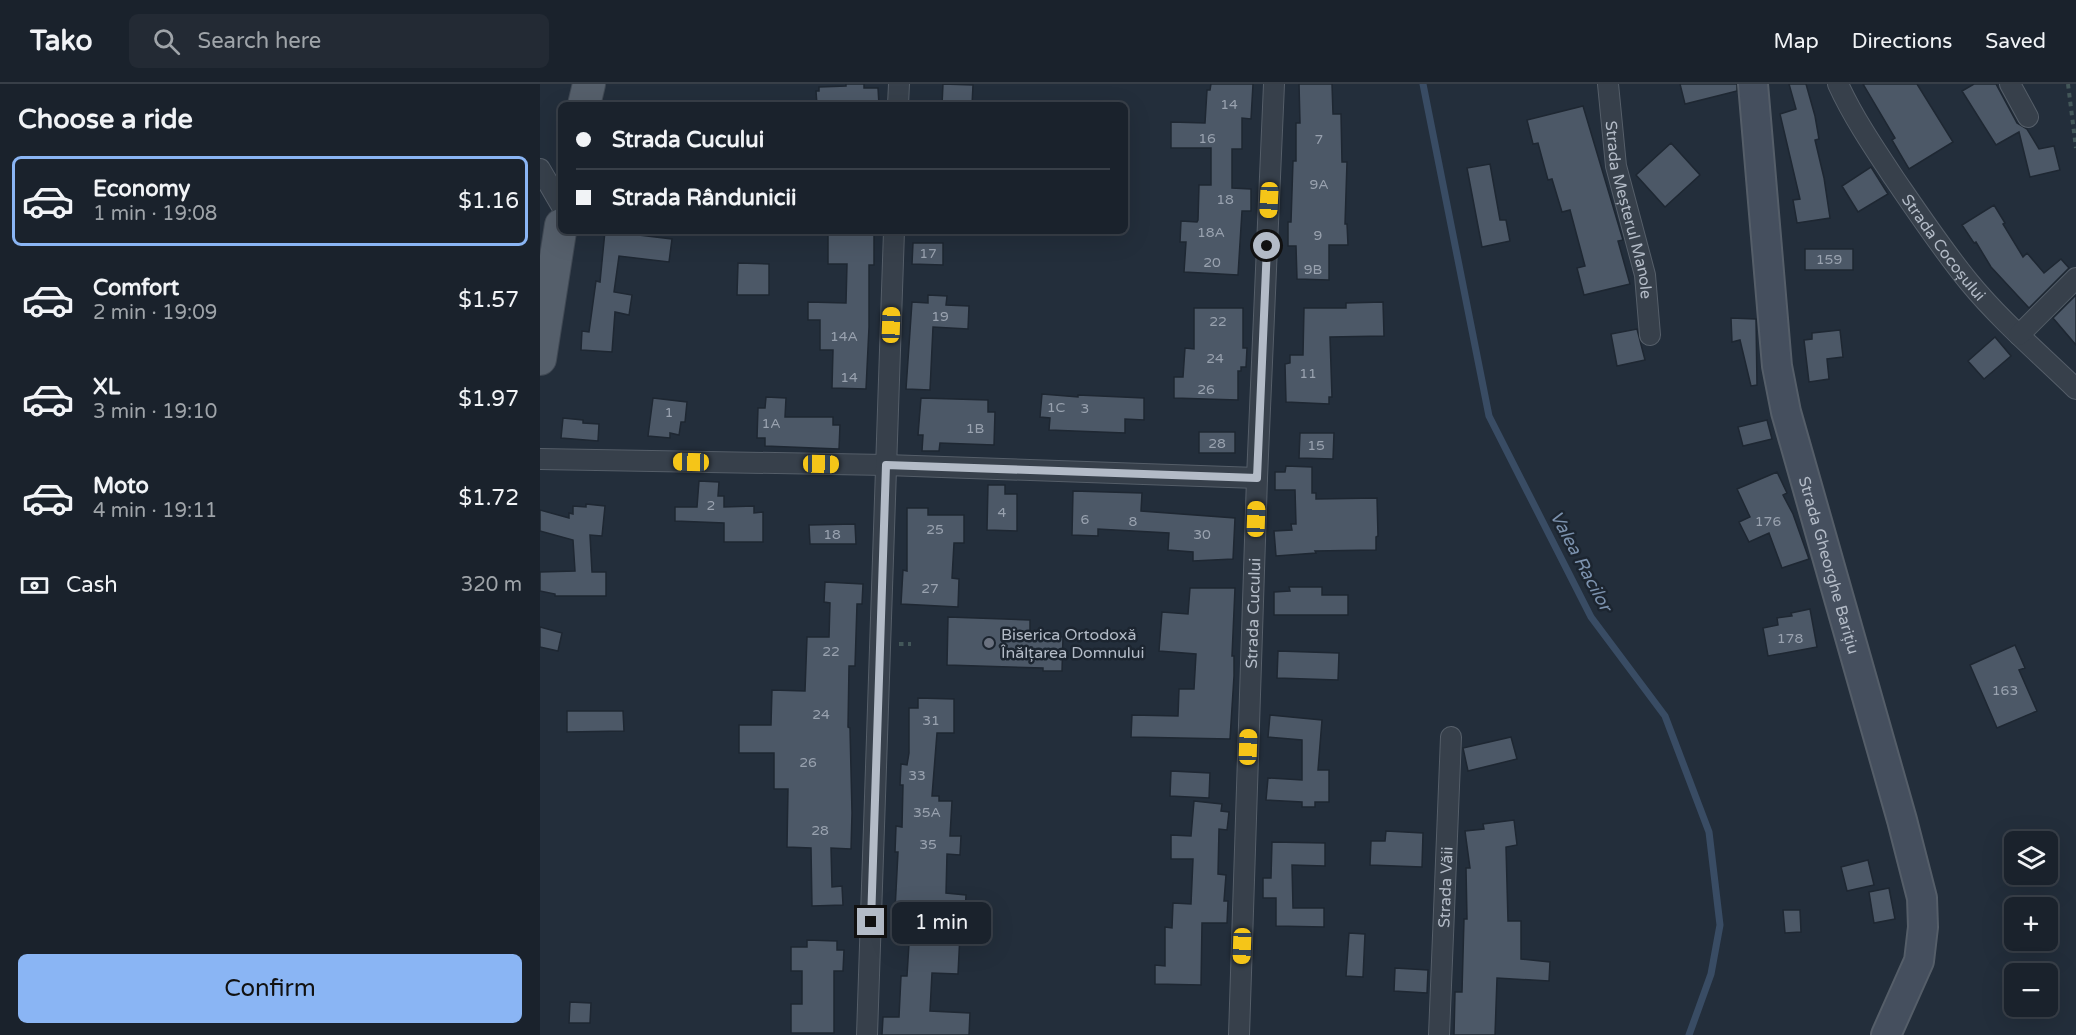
<!DOCTYPE html>
<meta charset="utf-8">
<style>
body{margin:0;font-family:"Varela Round",sans-serif;background:#232a34;color:#f1f3f6;height:100vh;display:flex;flex-direction:column;font-size:22px;white-space:nowrap}
*{box-sizing:border-box;margin:0}
p{font-size:20px;color:#9fa4a9}
.icon{flex:none;width:33px;height:33px;fill:none;stroke:currentColor;stroke-width:2;stroke-linecap:round;stroke-linejoin:round}
.map{position:relative;flex:1;overflow:hidden}
.panel{display:flex;flex-direction:column;background:#1a222c;width:540px}
.panel>*{flex:none}
.top-card{position:absolute;left:18px;top:18px;width:570px;height:132px;border-radius:9px;box-shadow:0 6px 24px #0002,0 0 0 2px #383f48;display:grid;align-content:center;height:132px;padding:0 18px;background:#1a222c}
.buttons{position:absolute;left:1464px;top:747px;display:grid;gap:12px}
.buttons a{display:grid;place-items:center;width:54px;height:54px;border-radius:9px;background:#1a222c;box-shadow:0 6px 24px #0002,0 0 0 2px #383f48;font-size:30px}
.end{position:absolute;width:27px;height:27px;margin:-14px;border:8px solid #b3bbc7;background:#111;box-shadow:0 0 0 3px #111}
.from{border-radius:50%}
.bubble{position:absolute;height:42px;border-radius:9px;background:#1a222c;box-shadow:0 6px 24px #0002,0 0 0 2px #383f48;font-size:20px;font-weight:600;line-height:42px;text-align:center}
.car{position:absolute;width:18px;height:36px;margin:-18px -9px;border-radius:8px;box-shadow:0 0 4px 2px #0007;background:linear-gradient(#f5c518 24%,#345 0 40%,#f5c518 0 76%,#345 0 86%,#f5c518 0)}
.top-card b{display:flex;align-items:center;gap:21px;height:57px;font-size:22px}
.top-card b+b{border-top:2px solid #383f48}
.top-card i{width:15px;height:15px;background:#f1f3f6}
ul{padding:0;list-style:none}
li{display:flex;align-items:center;gap:18px;height:90px;margin:0 12px 9px;padding:0 6px;border:3px solid transparent;border-radius:9px}
li div{flex:1}
li b{display:block;font-size:22px}
li em{font-style:normal;font-weight:600}
li.active{border-color:#8ab5f4}
li>.icon{width:54px;height:54px;stroke-width:1.5}
h2{padding:0 18px;font-size:27px;line-height:72px}
.pay{display:flex;align-items:center;gap:15px;height:66px;padding:0 18px;font-size:22px}
.pay p{margin-inline-start:auto}
.action{display:flex;gap:12px;margin-top:auto;padding:12px 18px}
.action a{flex:1;height:69px;border-radius:9px;background:#8ab5f4;color:#111;font-size:24px;font-weight:600;line-height:69px;text-align:center}
header{display:flex;align-items:center;gap:36px;box-sizing:border-box;height:84px;padding:0 30px;background:#1a222c;border-bottom:2px solid #383f48}
header strong{font-size:28px}
nav{display:flex;gap:33px;margin-inline-start:auto;font-size:21px}
.search{width:420px;height:54px;background:#232a34;display:flex;align-items:center;gap:15px;box-sizing:border-box;padding:0 21px;border-radius:9px;color:#9fa4a9;font-size:22px}
main{display:flex;flex:1;min-height:0}
.map>svg:first-child{display:block}
.lines{fill:none;stroke-linecap:round;stroke-linejoin:round}
.stream{stroke:#394c64;stroke-width:7}
.building{fill:#4c5867;stroke:#1e2732;stroke-width:1.5}
.minor-casing{stroke:#555e69;stroke-width:22}
.secondary-casing{stroke:#555e69;stroke-width:32}
.primary-casing{stroke:#404954;stroke-width:34}
.path{stroke:#435759;stroke-width:4;stroke-dasharray:4.5 4.5;stroke-linecap:butt}
.minor{stroke:#37404b;stroke-width:20}
.secondary{stroke:#454f5e;stroke-width:28}
.primary{stroke:#555f6b;stroke-width:32}
.route{stroke:#b3bbc7;stroke-width:8}
.worship-dot{fill:#6b7280;stroke:#1c2530;stroke-width:2}
.labels{text-anchor:middle;stroke-width:5;stroke-linejoin:round;paint-order:stroke}
.number-label{font-size:14px;fill:#99a2af}
.street-label{font-size:16px;fill:#b3bbc7;stroke:#1c2530}
.poi-label{font-size:16px;fill:#b3bbc7;stroke:#1c2530;text-anchor:start}
.water-label{font-size:18px;font-style:italic;fill:#7c92ae;stroke:#1c2530}
</style>
<header>
<strong>Tako</strong>
<div class="search"><svg class="icon" aria-label="search" viewBox="0 0 24 24"><circle cx="10" cy="10" r="6"/><path d="M15 15l6 6"/></svg>Search here</div>
<nav><a>Map</a><a>Directions</a><a>Saved</a></nav>
</header>
<main>
<section class="panel">
<h2>Choose a ride</h2>
<ul>
<li class="active"><svg class="icon" aria-label="car" viewBox="0 0 24 24"><path d="M5 17H2v-5l4-1 3-4h7l3 4 3 1v5h-3M9 17h6M6 11h13"/><circle cx="7" cy="17" r="2"/><circle cx="17" cy="17" r="2"/></svg><div><b>Economy</b><p>1 min · 19:08</p></div><em>$1.16</em></li>
<li><svg class="icon" aria-label="car" viewBox="0 0 24 24"><path d="M5 17H2v-5l4-1 3-4h7l3 4 3 1v5h-3M9 17h6M6 11h13"/><circle cx="7" cy="17" r="2"/><circle cx="17" cy="17" r="2"/></svg><div><b>Comfort</b><p>2 min · 19:09</p></div><em>$1.57</em></li>
<li><svg class="icon" aria-label="car" viewBox="0 0 24 24"><path d="M5 17H2v-5l4-1 3-4h7l3 4 3 1v5h-3M9 17h6M6 11h13"/><circle cx="7" cy="17" r="2"/><circle cx="17" cy="17" r="2"/></svg><div><b>XL</b><p>3 min · 19:10</p></div><em>$1.97</em></li>
<li><svg class="icon" aria-label="car" viewBox="0 0 24 24"><path d="M5 17H2v-5l4-1 3-4h7l3 4 3 1v5h-3M9 17h6M6 11h13"/><circle cx="7" cy="17" r="2"/><circle cx="17" cy="17" r="2"/></svg><div><b>Moto</b><p>4 min · 19:11</p></div><em>$1.72</em></li>
</ul>
<div class="pay"><svg class="icon" aria-label="cash" viewBox="0 0 24 24"><path d="M3 7h18v10H3z"/><circle cx="12" cy="12" r="2"/></svg>Cash<p>320 m</p></div>
<div class="action"><a>Confirm</a></div>
</section>
<div class="map">
<svg width="1536" height="951" viewBox="0 0 1536 951">
<rect width="100%" height="100%" fill="#232e3b"/>
<g class="lines">
<path class="stream" d="M 883,0 L 949,332 L 1051,533 L 1125,632 L 1169,748 L 1180,841 L 1171,890 L 1149,951"/>
</g>
<path class="building" d="M 306,0 L 324,0 L 324,4 L 338,4 L 339,21 L 277,21 L 276,7 L 279,7 L 279,3 L 306,2 Z
M 403,0 L 433,1 L 432,21 L 402,21 Z
M 671,0 L 713,0 L 711,35 L 702,34 L 702,65 L 692,65 L 692,104 L 711,105 L 711,127 L 702,127 L 698,191 L 644,188 L 646,158 L 640,158 L 641,137 L 657,138 L 658,136 L 659,101 L 671,101 L 671,64 L 631,64 L 631,38 L 665,39 L 667,6 L 670,6 Z
M 759,0 L 792,0 L 793,30 L 801,30 L 802,78 L 807,78 L 805,140 L 807,140 L 808,161 L 789,161 L 789,196 L 757,195 L 756,162 L 748,162 L 748,138 L 751,138 L 753,77 L 756,77 L 756,39 L 760,39 Z
M 1140,0 L 1197,0 L 1197,7 L 1145,20 Z
M 1249,0 L 1266,0 L 1275,32 L 1279,55 L 1275,56 L 1284,94 L 1290,134 L 1257,139 L 1253,116 L 1260,115 L 1240,30 L 1256,25 Z
M 1323,0 L 1377,0 L 1413,58 L 1369,85 L 1352,56 L 1355,54 Z
M 1434,0 L 1456,0 L 1477,39 L 1487,45 L 1499,65 L 1514,62 L 1520,86 L 1490,93 L 1479,48 L 1456,61 L 1422,7 Z
M 1043,22 L 1083,156 L 1078,157 L 1090,200 L 1044,211 L 1037,184 L 1045,182 L 1030,126 L 1022,128 L 1012,95 L 1008,96 L 998,59 L 993,60 L 987,36 Z
M 1131,59 L 1160,91 L 1125,123 L 1096,91 Z
M 950,80 L 960,136 L 966,136 L 970,157 L 942,163 L 927,84 Z
M 1331,83 L 1348,110 L 1318,128 L 1302,102 Z
M 1454,121 L 1465,139 L 1463,140 L 1483,173 L 1487,169 L 1504,189 L 1521,175 L 1529,184 L 1489,224 L 1451,183 L 1436,158 L 1434,159 L 1422,141 Z
M 65,147 L 132,155 L 129,178 L 79,172 L 74,208 L 92,211 L 89,231 L 75,228 L 72,268 L 41,266 L 42,247 L 49,248 L 56,197 L 60,198 Z
M 288,147 L 334,147 L 334,181 L 329,181 L 329,243 L 326,305 L 292,304 L 293,266 L 280,266 L 280,236 L 268,236 L 268,218 L 306,219 L 307,180 L 288,180 Z
M 373,159 L 403,159 L 403,181 L 372,180 Z
M 1265,165 L 1313,165 L 1313,186 L 1265,186 Z
M 198,179 L 229,180 L 229,211 L 197,211 Z
M 388,211 L 407,212 L 406,221 L 429,222 L 428,245 L 393,243 L 390,306 L 366,305 L 372,218 L 388,219 Z
M 1536,211 L 1536,261 L 1513,234 Z
M 843,218 L 844,252 L 790,253 L 792,313 L 789,313 L 789,320 L 746,318 L 745,280 L 750,279 L 750,271 L 763,271 L 764,224 L 806,224 L 806,219 Z
M 654,224 L 703,224 L 703,264 L 707,264 L 706,283 L 701,283 L 701,287 L 698,287 L 698,316 L 634,314 L 634,293 L 643,293 L 645,264 L 654,265 Z
M 1191,234 L 1216,235 L 1217,301 L 1211,302 L 1200,256 L 1192,258 Z
M 1097,245 L 1105,276 L 1077,282 L 1071,250 Z
M 1300,246 L 1303,273 L 1287,275 L 1289,295 L 1269,298 L 1264,256 L 1272,255 L 1272,249 Z
M 1455,253 L 1471,272 L 1444,295 L 1428,277 Z
M 502,310 L 538,313 L 538,311 L 604,314 L 604,336 L 585,335 L 585,349 L 509,346 L 510,334 L 500,333 Z
M 226,313 L 246,314 L 245,333 L 293,333 L 293,341 L 300,341 L 299,365 L 225,362 L 225,354 L 217,354 L 218,324 L 225,324 Z
M 113,314 L 147,318 L 145,338 L 141,338 L 139,351 L 130,349 L 130,354 L 108,352 Z
M 381,314 L 448,316 L 448,328 L 455,328 L 454,361 L 400,359 L 399,367 L 382,367 L 383,351 L 378,351 Z
M 23,334 L 43,336 L 43,339 L 59,340 L 58,357 L 21,354 Z
M 1227,336 L 1232,355 L 1203,362 L 1198,343 Z
M 659,348 L 695,348 L 695,369 L 659,369 Z
M 760,349 L 794,349 L 793,375 L 759,374 Z
M 746,382 L 772,383 L 772,409 L 776,409 L 776,415 L 837,414 L 838,452 L 836,453 L 836,466 L 775,467 L 776,469 L 736,472 L 734,447 L 752,446 L 751,440 L 756,440 L 755,406 L 735,406 L 735,388 L 745,388 Z
M 1237,388 L 1247,409 L 1243,411 L 1253,430 L 1269,475 L 1242,484 L 1229,449 L 1209,458 L 1199,438 L 1210,433 L 1197,405 Z
M 159,397 L 179,398 L 178,412 L 184,412 L 184,423 L 214,422 L 214,429 L 223,428 L 223,458 L 184,458 L 184,439 L 135,437 L 135,423 L 157,423 Z
M 448,401 L 465,401 L 465,410 L 477,410 L 477,447 L 447,446 Z
M 533,407 L 602,409 L 601,427 L 695,434 L 693,475 L 653,477 L 653,468 L 628,466 L 629,449 L 558,445 L 558,452 L 532,451 Z
M 46,420 L 65,422 L 62,452 L 50,451 L 52,488 L 66,488 L 66,512 L 15,512 L 15,510 L 0,507 L 0,488 L 35,487 L 33,456 L 0,447 L 0,426 L 29,434 L 29,429 L 33,430 L 33,422 L 46,423 Z
M 367,424 L 388,424 L 388,431 L 424,431 L 424,459 L 414,459 L 412,494 L 419,495 L 418,523 L 361,520 L 363,486 L 367,487 Z
M 315,440 L 316,460 L 270,460 L 269,441 Z
M 285,498 L 323,500 L 322,520 L 317,520 L 315,582 L 309,582 L 308,643 L 310,644 L 312,729 L 311,765 L 291,764 L 292,803 L 302,802 L 303,821 L 272,822 L 271,764 L 247,763 L 248,705 L 234,705 L 234,669 L 199,669 L 199,641 L 231,641 L 232,606 L 265,607 L 267,553 L 289,553 L 290,519 L 284,518 Z
M 749,503 L 782,503 L 782,511 L 808,511 L 808,531 L 734,531 L 734,508 L 750,507 Z
M 650,504 L 695,504 L 692,572 L 694,572 L 694,592 L 690,655 L 591,653 L 592,631 L 638,632 L 639,605 L 654,605 L 656,570 L 619,567 L 622,528 L 648,530 Z
M 1270,525 L 1277,563 L 1228,572 L 1223,544 L 1238,541 L 1237,534 L 1252,532 L 1251,529 Z
M 408,533 L 490,536 L 490,551 L 523,553 L 522,587 L 503,587 L 503,584 L 407,581 Z
M 0,543 L 22,549 L 18,567 L 0,563 Z
M 1475,561 L 1485,584 L 1479,586 L 1497,627 L 1457,644 L 1430,581 Z
M 738,567 L 799,569 L 798,596 L 737,594 Z
M 378,614 L 414,615 L 414,649 L 397,649 L 392,712 L 399,712 L 399,717 L 412,717 L 410,752 L 421,752 L 420,771 L 407,770 L 406,809 L 426,811 L 425,830 L 421,830 L 418,890 L 392,889 L 390,927 L 430,929 L 429,951 L 342,951 L 343,933 L 359,933 L 361,892 L 367,892 L 371,827 L 355,826 L 358,768 L 355,768 L 356,742 L 362,743 L 363,701 L 360,701 L 361,680 L 367,681 L 369,669 L 369,624 L 378,624 Z
M 27,627 L 83,627 L 84,647 L 27,648 Z
M 730,631 L 782,636 L 778,686 L 789,686 L 789,718 L 775,718 L 775,723 L 762,723 L 762,718 L 726,716 L 728,694 L 762,696 L 762,656 L 728,653 Z
M 971,653 L 977,675 L 928,687 L 923,664 Z
M 631,687 L 670,689 L 669,714 L 630,712 Z
M 654,717 L 682,720 L 681,727 L 689,728 L 687,746 L 679,745 L 678,790 L 686,791 L 684,817 L 688,817 L 687,839 L 662,839 L 661,901 L 615,900 L 615,881 L 625,882 L 625,843 L 632,844 L 633,819 L 651,820 L 653,775 L 631,775 L 631,751 L 651,752 Z
M 974,736 L 977,761 L 966,763 L 968,837 L 981,837 L 981,875 L 1010,878 L 1009,897 L 957,894 L 955,951 L 914,951 L 915,908 L 922,908 L 924,835 L 927,835 L 926,784 L 930,784 L 925,747 L 944,745 L 943,740 Z
M 846,747 L 883,749 L 882,783 L 830,781 L 831,757 L 845,757 Z
M 732,758 L 785,759 L 785,782 L 752,781 L 753,824 L 784,824 L 784,843 L 736,842 L 736,814 L 723,814 L 723,794 L 731,794 Z
M 1328,776 L 1334,801 L 1307,807 L 1301,783 Z
M 1349,804 L 1355,835 L 1334,839 L 1329,808 Z
M 1243,826 L 1260,826 L 1261,848 L 1245,849 Z
M 809,849 L 825,850 L 823,893 L 806,892 Z
M 267,856 L 297,857 L 297,866 L 304,866 L 303,887 L 294,887 L 294,949 L 251,949 L 251,920 L 262,920 L 262,887 L 251,887 L 251,863 L 267,863 Z
M 855,884 L 888,886 L 887,909 L 854,907 Z
M 30,918 L 51,919 L 50,939 L 29,939 Z"/>
<g class="lines">
<g class="minor-casing">
<g id="minor">
<path id="s1" d="M 1068,0 L 1076,82 L 1105,191 L 1110,251"/>
<path id="s2" d="M 1298,0 C 1313,33 1334,64 1354,94 C 1378,129 1402,165 1429,198 C 1461,237 1500,270 1536,305"/>
<path d="M 1470,0 L 1488,33"/>
<path d="M 358,21 L 359,0"/>
<path d="M 0,85 L 21,121"/>
<path d="M 1479,251 L 1536,194"/>
<path d="M 0,375 L 346,381 L 717,394"/>
<path d="M 327,951 L 354,147"/>
<path id="s3" d="M 699,951 L 717,394 L 734,0"/>
<path id="s4" d="M 899,951 L 911,653"/>
</g>
</g>
<g class="secondary-casing">
<g id="secondary">
<path id="s5" d="M 1213,0 L 1237,282 L 1246,328 L 1362,736 L 1382,814 L 1383,843 L 1379,877 L 1346,951"/>
</g>
</g>
<g class="primary-casing">
<path id="primary" d="M 44,21 L 49,0
M 0,275 L 21,141"/>
</g>
<path class="path" d="M 1528,0 L 1536,64
M 359,560 L 371,560"/>
<use href="#minor" class="minor"/>
<use href="#secondary" class="secondary"/>
<use href="#primary" class="primary"/>
</g>
<g class="lines">
<path class="route" d="M 331,838 L 346,381 L 717,394 L 727,162"/>
</g>
<circle class="worship-dot" cx="449" cy="559" r="6"/>
<g class="labels">
<g class="number-label">
<text x="689" y="25">14</text>
<text x="667" y="59">16</text>
<text x="779" y="60">7</text>
<text x="779" y="105">9A</text>
<text x="685" y="120">18</text>
<text x="671" y="153">18A</text>
<text x="778" y="156">9</text>
<text x="388" y="174">17</text>
<text x="1289" y="180">159</text>
<text x="672" y="183">20</text>
<text x="773" y="190">9B</text>
<text x="400" y="237">19</text>
<text x="678" y="242">22</text>
<text x="304" y="257">14A</text>
<text x="675" y="279">24</text>
<text x="768" y="294">11</text>
<text x="309" y="298">14</text>
<text x="666" y="310">26</text>
<text x="516" y="328">1C</text>
<text x="545" y="329">3</text>
<text x="129" y="333">1</text>
<text x="231" y="344">1A</text>
<text x="435" y="349">1B</text>
<text x="677" y="364">28</text>
<text x="776" y="366">15</text>
<text x="171" y="426">2</text>
<text x="462" y="433">4</text>
<text x="545" y="440">6</text>
<text x="593" y="442">8</text>
<text x="1228" y="442">176</text>
<text x="395" y="450">25</text>
<text x="292" y="455">18</text>
<text x="662" y="455">30</text>
<text x="390" y="509">27</text>
<text x="1250" y="559">178</text>
<text x="291" y="572">22</text>
<text x="1465" y="611">163</text>
<text x="281" y="635">24</text>
<text x="391" y="641">31</text>
<text x="268" y="683">26</text>
<text x="377" y="696">33</text>
<text x="387" y="733">35A</text>
<text x="280" y="751">28</text>
<text x="388" y="765">35</text>
</g>
<g class="street-label">
<text dy="6" stroke="none"><textPath href="#s1" startOffset="128">Strada Meșterul Manole</textPath></text>
<text dy="6" stroke="none"><textPath href="#s2" startOffset="195">Strada Cocoșului</textPath></text>
<text dy="6" stroke="none"><textPath href="#s5" startOffset="489">Strada Gheorghe Barițiu</textPath></text>
<text dy="6" stroke="none"><textPath href="#s3" startOffset="422">Strada Cucului</textPath></text>
<text dy="6" stroke="none"><textPath href="#s4" startOffset="148">Strada Văii</textPath></text>
</g>
<g class="poi-label">
<text x="461" y="556">Biserica Ortodoxă<tspan x="461" dy="18">Înălțarea Domnului</tspan></text>
</g>
<g class="water-label">
<text transform="translate(1041 477) rotate(62)" y="6">Valea Racilor</text>
</g>
</g>
</svg>
<div class="buttons">
<a><svg class="icon" aria-label="layers" viewBox="0 0 24 24"><path d="M12 4l9 5-9 5-9-5zM3 14l9 5 9-5"/></svg></a>
<a>+</a>
<a>−</a>
</div>
<i class="end from" style="left:727px;top:162px"></i>
<i class="end" style="left:331px;top:838px"></i>
<div class="bubble" style="left:352px;top:818px;width:99px">1 min</div>
<i class="car" style="left:729px;top:116px;rotate:183deg"></i>
<i class="car" style="left:351px;top:241px;rotate:2deg"></i>
<i class="car" style="left:151px;top:378px;rotate:271deg"></i>
<i class="car" style="left:281px;top:380px;rotate:91deg"></i>
<i class="car" style="left:716px;top:435px;rotate:2deg"></i>
<i class="car" style="left:708px;top:663px;rotate:2deg"></i>
<i class="car" style="left:702px;top:862px;rotate:182deg"></i>
<div class="top-card">
<b><i class="from"></i>Strada Cucului</b>
<b><i></i>Strada Rândunicii</b>
</div>
</div>
</main>
